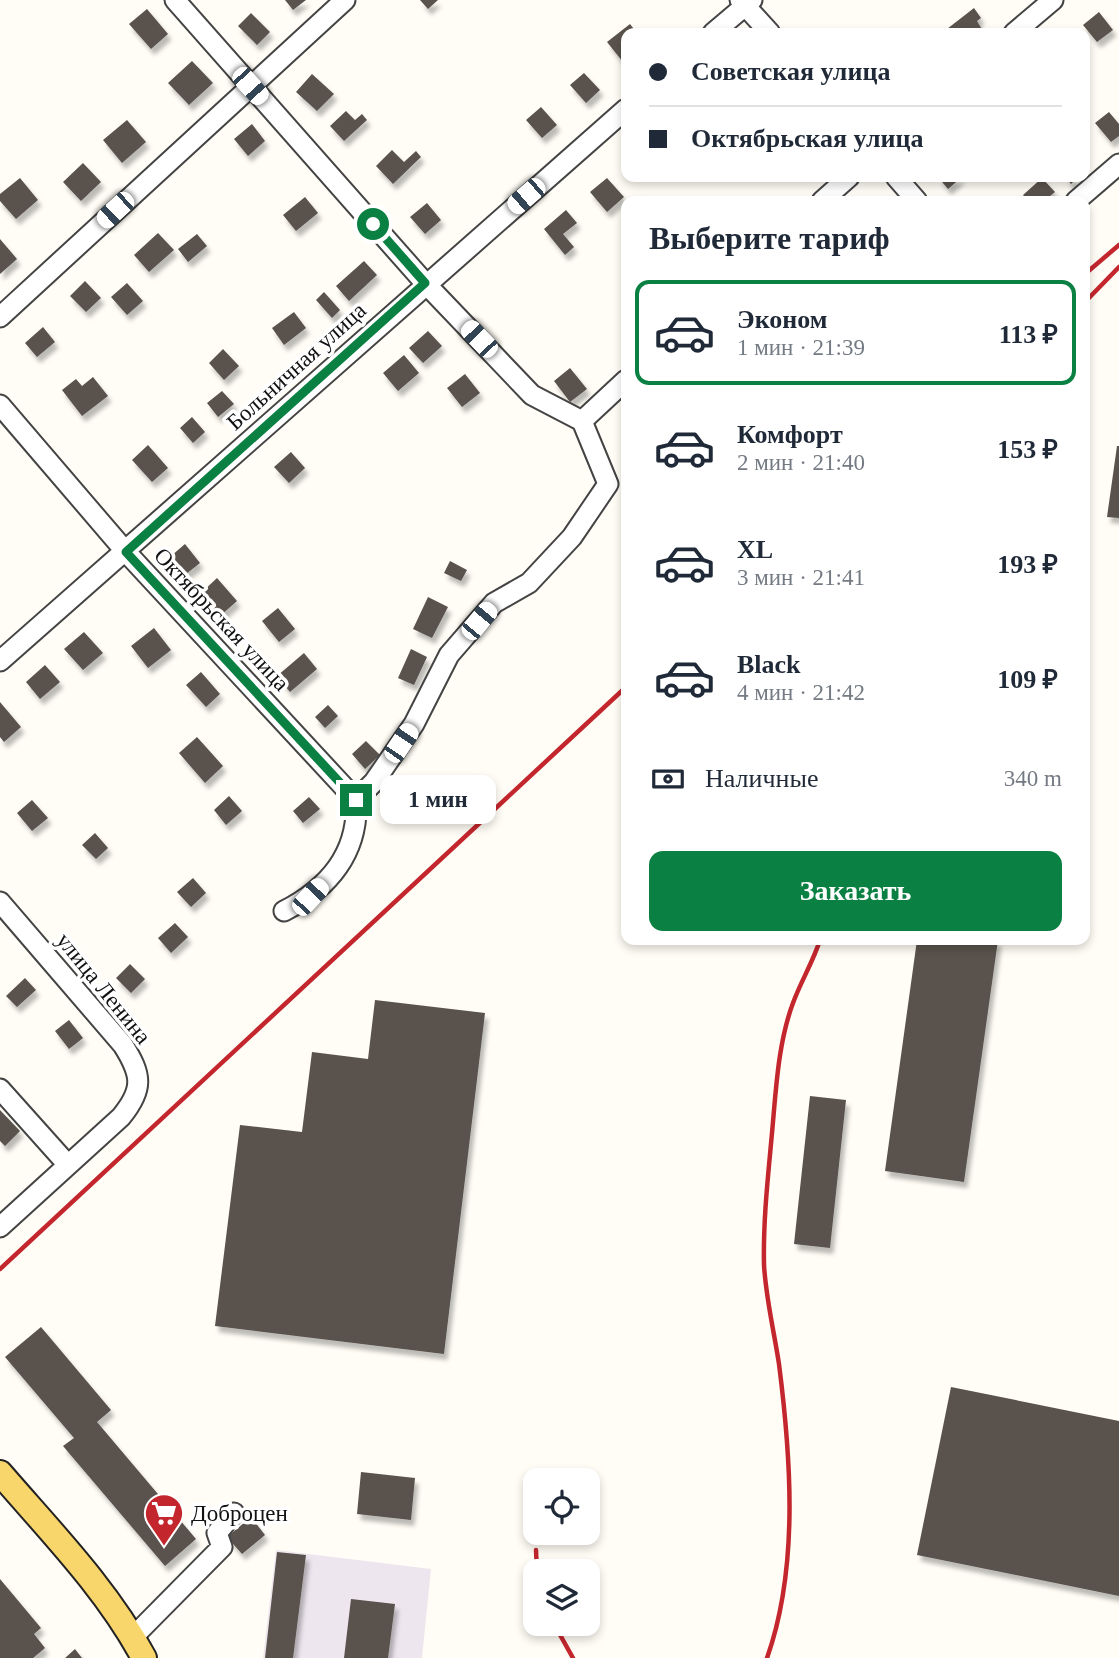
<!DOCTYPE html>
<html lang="ru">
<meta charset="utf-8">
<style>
body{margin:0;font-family:"Times New Roman",serif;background:#f6f6f7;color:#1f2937;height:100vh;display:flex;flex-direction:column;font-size:26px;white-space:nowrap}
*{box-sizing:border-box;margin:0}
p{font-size:23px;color:#747a83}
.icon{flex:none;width:38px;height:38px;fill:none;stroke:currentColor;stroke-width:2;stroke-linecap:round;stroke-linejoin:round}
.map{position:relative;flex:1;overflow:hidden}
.sheet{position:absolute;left:621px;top:196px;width:469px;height:749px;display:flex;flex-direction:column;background:#fff;border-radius:14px;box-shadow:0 4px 10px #0003}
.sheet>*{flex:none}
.top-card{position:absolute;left:621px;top:28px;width:469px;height:154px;border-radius:14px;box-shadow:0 4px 10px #0003;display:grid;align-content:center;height:154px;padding:0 28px;background:#fff}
.buttons{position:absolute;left:523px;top:1468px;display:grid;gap:14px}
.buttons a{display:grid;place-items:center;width:77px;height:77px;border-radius:14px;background:#fff;box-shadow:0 4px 10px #0003;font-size:35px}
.end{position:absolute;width:32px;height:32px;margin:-16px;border:9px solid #0b8043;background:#fff;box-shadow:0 0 0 4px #fff}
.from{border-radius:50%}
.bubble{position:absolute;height:49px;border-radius:14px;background:#fff;box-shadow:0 4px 10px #0003;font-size:23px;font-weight:700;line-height:49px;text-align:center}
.car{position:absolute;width:21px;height:42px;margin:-21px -10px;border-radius:9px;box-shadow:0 0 5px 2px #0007;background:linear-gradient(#fff 24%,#345 0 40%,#fff 0 76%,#345 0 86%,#fff 0)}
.top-card b{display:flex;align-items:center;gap:24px;height:66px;font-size:26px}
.top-card b+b{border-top:2px solid #e0e1e3}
.top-card i{width:18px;height:18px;background:#1f2937}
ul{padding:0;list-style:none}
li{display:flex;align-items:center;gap:21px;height:105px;margin:0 14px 10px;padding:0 14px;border:4px solid transparent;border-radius:14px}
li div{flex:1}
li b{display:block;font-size:26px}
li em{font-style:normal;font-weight:700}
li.on{border-color:#0b8043}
li>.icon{width:63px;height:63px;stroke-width:1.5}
h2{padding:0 28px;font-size:32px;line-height:84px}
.pay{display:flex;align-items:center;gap:18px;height:77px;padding:0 28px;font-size:26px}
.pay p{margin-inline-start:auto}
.primary-button{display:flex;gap:14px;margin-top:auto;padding:14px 28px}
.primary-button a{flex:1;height:80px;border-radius:14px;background:#0b8043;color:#fff;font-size:28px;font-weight:700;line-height:80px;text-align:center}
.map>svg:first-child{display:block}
.industrial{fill:#eee6ef}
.building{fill:#5a524d;filter:url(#shadow)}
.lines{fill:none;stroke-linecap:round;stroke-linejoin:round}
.minor-casing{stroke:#444;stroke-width:23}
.major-casing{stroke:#222;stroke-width:28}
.minor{stroke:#fff;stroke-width:19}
.major{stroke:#f9d66b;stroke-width:24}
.rail{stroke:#c4262e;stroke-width:4.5}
.route{stroke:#0b8043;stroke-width:9}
.labels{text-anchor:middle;stroke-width:7;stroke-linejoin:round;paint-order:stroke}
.street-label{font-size:23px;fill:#111;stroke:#fff}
.poi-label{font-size:23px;fill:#111;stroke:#fff;text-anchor:start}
</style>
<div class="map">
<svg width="1119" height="1658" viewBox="0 0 1119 1658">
<defs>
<filter id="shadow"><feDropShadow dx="3.5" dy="6" stdDeviation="2" flood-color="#0004"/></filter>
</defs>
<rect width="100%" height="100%" fill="#fffdf5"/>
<path class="industrial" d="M 276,1550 L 431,1569 L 422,1658 L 263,1658 Z"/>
<path class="building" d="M 285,0 L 306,0 L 293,10 Z
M 420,0 L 438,0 L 428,9 Z
M 974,8 L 981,18 L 977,21 L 983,31 L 950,33 L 947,29 Z
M 147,9 L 168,34 L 151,49 L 129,24 Z
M 1099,12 L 1113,30 L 1097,42 L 1083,25 Z
M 251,13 L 270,32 L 257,45 L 238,26 Z
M 630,24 L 637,33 L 626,33 L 626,60 L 623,62 L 607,42 Z
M 192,61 L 213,83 L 189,105 L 168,83 Z
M 584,73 L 600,90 L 586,103 L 570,85 Z
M 312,74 L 334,94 L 317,111 L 296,92 Z
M 541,107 L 557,125 L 542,138 L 526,120 Z
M 346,111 L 355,120 L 362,114 L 367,120 L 344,141 L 330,126 Z
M 1109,112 L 1119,124 L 1119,136 L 1111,142 L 1095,123 Z
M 127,120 L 146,142 L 122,163 L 103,140 Z
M 252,124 L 265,141 L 248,156 L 234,139 Z
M 392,150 L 404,162 L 416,151 L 421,157 L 393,184 L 376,166 Z
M 83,163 L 101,182 L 81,201 L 63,182 Z
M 938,177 L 962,177 L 948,189 Z
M 1065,177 L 1078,177 L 1071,184 Z
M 20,178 L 38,200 L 16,219 L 0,201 L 0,194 Z
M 607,178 L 624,197 L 607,212 L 590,192 Z
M 1042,178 L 1055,192 L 1044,201 L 1028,201 L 1023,195 Z
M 305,197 L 318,213 L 296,231 L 283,215 Z
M 427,203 L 441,220 L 425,234 L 410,217 Z
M 566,210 L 577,223 L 563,234 L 574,247 L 565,255 L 544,229 Z
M 158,233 L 174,250 L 149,272 L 134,255 Z
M 197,234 L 207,246 L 188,262 L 178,249 Z
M 0,239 L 17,259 L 0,274 Z
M 364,261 L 377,275 L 349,301 L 336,286 Z
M 85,281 L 101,298 L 86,312 L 70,296 Z
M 127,283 L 143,301 L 127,315 L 111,297 Z
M 324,292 L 340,310 L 332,318 L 316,300 Z
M 294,312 L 306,328 L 284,345 L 272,328 Z
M 43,327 L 55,342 L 37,357 L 25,343 Z
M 428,331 L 442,346 L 423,363 L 409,348 Z
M 223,349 L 239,366 L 224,380 L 209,363 Z
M 404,355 L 419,373 L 398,391 L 383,373 Z
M 570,368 L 587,389 L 570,402 L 554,381 Z
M 465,374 L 480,393 L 462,407 L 447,388 Z
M 93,377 L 108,396 L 82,416 L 62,390 L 76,379 L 82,386 Z
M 222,391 L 234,404 L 218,417 L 207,403 Z
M 192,417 L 205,432 L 193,443 L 180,428 Z
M 148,445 L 168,468 L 152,482 L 132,460 Z
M 1117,446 L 1119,446 L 1119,518 L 1107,517 Z
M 291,452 L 305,468 L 289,483 L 274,467 Z
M 185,544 L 200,563 L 186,574 L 171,556 Z
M 450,561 L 467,570 L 461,581 L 444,573 Z
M 217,578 L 237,601 L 220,616 L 200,594 Z
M 428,597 L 448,607 L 432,638 L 413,629 Z
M 278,608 L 295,629 L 279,642 L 262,621 Z
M 154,628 L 171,650 L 148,668 L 131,646 Z
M 84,632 L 103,653 L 83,670 L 64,649 Z
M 411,649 L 427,657 L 414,685 L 398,678 Z
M 304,653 L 317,669 L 290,692 L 277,676 Z
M 45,665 L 60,682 L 40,699 L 26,682 Z
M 201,672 L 220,694 L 206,707 L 186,685 Z
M 0,702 L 21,727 L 4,742 L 0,737 Z
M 328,705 L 338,716 L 325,728 L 315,717 Z
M 197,737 L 223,766 L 205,783 L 179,753 Z
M 366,741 L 380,755 L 365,769 L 352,754 Z
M 229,796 L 242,811 L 226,825 L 214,810 Z
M 309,797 L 320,809 L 303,823 L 293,811 Z
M 32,800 L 48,818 L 32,831 L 17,813 Z
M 95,833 L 108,848 L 96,859 L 82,845 Z
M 193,878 L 206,893 L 191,907 L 177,892 Z
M 175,923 L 188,937 L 171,953 L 158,938 Z
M 917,940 L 998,940 L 964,1182 L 885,1171 Z
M 130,964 L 145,979 L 131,993 L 116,978 Z
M 25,978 L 36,990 L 17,1007 L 6,996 Z
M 375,1000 L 485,1013 L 444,1354 L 215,1326 L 240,1125 L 302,1132 L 312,1052 L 368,1059 Z
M 69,1020 L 83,1038 L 69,1049 L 55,1031 Z
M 810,1096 L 846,1100 L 830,1248 L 794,1244 Z
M 0,1110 L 20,1131 L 5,1146 L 0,1141 Z
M 41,1327 L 111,1410 L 97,1422 L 196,1539 L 165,1566 L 63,1446 L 74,1438 L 5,1357 Z
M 951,1387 L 1119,1421 L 1119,1596 L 917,1555 Z
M 361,1472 L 415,1478 L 411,1520 L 357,1514 Z
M 251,1517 L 265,1535 L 242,1554 L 227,1537 Z
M 277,1552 L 306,1555 L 293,1658 L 265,1658 Z
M 0,1579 L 41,1628 L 34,1634 L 45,1648 L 33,1658 L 0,1658 Z
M 351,1599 L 395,1604 L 388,1658 L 344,1658 Z
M 75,1649 L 82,1658 L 65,1658 Z"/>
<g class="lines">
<g class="minor-casing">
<path id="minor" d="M 175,0 L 425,283 L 532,395 L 582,421
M 740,0 L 770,33
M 713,33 L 752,0
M 1014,33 L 1053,0
M 896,177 L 917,201
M 822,201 L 849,177
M 1076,201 L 1119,164
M 0,317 L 345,0
M 0,405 L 126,552 L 356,800
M 582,421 L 626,380
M 0,661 L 626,109
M 0,902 L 123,1045 C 142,1075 144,1089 121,1117 L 0,1227
M 284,911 C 329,888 359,852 356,800 L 374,782 L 414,724 L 449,655 L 494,603 L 529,583 L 572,537 L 608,484 L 582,421
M 0,1089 L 68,1165
M 133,1637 L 222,1547 L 217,1533 L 234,1513"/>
</g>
<g class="major-casing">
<path id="major" d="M 0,1473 C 50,1531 107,1589 144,1658"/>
</g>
<use href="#minor" class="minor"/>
<use href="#major" class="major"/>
<path class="rail" d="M 1085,274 L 1119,245
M 1085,302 L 1119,267
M 0,1269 L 626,687
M 536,1550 L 537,1572
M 554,1624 L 573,1658
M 767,1658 C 799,1568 791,1458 779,1364 C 774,1331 766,1299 764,1265 C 763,1221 768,1177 772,1133 C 776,1090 778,1043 793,1003 C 801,981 813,962 820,940"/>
</g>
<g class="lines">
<path class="route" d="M 356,800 L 126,552 L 425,283 L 373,224"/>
</g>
<defs>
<g id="supermarket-pin" transform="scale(2.0125)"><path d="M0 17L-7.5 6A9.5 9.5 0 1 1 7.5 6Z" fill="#c4262e" stroke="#fff"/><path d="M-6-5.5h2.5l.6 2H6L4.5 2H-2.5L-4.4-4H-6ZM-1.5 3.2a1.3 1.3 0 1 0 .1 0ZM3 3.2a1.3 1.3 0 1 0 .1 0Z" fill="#fff"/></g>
</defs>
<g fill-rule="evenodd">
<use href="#supermarket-pin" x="164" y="1513"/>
</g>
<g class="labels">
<g class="street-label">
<text transform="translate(296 366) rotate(-42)" y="8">Больничная улица</text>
<text transform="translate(222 619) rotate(47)" y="8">Октябрьская улица</text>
<text transform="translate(104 988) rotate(51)" y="8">улица Ленина</text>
</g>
<g class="poi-label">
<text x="191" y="1521">Доброцен</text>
</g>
</g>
</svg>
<div class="buttons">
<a><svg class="icon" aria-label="locate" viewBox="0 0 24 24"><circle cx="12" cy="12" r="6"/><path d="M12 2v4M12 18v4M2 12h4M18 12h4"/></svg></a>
<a><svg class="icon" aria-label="layers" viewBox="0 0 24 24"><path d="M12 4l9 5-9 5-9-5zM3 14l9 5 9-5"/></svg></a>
</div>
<i class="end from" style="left:373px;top:224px"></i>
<i class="end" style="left:356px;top:800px"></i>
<div class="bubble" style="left:380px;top:775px;width:116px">1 мин</div>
<i class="car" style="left:250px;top:86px;rotate:138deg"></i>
<i class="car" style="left:526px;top:196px;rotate:229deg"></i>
<i class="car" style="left:115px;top:210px;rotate:227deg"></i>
<i class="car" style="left:479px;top:339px;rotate:316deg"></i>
<i class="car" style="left:479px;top:621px;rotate:40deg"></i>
<i class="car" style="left:401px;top:743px;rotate:34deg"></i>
<i class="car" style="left:310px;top:897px;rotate:43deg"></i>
<div class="top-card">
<b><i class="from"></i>Советская улица</b>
<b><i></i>Октябрьская улица</b>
</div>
<section class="sheet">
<h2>Выберите тариф</h2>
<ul>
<li class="on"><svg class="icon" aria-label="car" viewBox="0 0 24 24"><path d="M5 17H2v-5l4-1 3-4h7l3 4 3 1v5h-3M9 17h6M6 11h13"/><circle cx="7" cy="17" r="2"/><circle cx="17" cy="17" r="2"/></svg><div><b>Эконом</b><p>1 мин · 21:39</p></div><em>113 ₽</em></li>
<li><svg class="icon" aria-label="car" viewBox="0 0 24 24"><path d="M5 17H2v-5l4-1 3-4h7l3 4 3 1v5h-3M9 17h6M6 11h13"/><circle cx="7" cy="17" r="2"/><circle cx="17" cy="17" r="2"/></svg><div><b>Комфорт</b><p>2 мин · 21:40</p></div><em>153 ₽</em></li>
<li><svg class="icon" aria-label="car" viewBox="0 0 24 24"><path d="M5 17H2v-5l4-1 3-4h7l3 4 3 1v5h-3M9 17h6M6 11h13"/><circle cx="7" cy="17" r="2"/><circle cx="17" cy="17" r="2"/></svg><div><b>XL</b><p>3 мин · 21:41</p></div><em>193 ₽</em></li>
<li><svg class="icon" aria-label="car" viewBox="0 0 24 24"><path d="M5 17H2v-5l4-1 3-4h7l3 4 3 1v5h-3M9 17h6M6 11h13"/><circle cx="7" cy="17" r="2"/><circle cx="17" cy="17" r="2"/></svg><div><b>Black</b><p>4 мин · 21:42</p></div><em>109 ₽</em></li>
</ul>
<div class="pay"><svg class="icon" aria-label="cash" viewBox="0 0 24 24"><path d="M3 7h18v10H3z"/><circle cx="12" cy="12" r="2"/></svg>Наличные<p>340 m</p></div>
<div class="primary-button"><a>Заказать</a></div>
</section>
</div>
